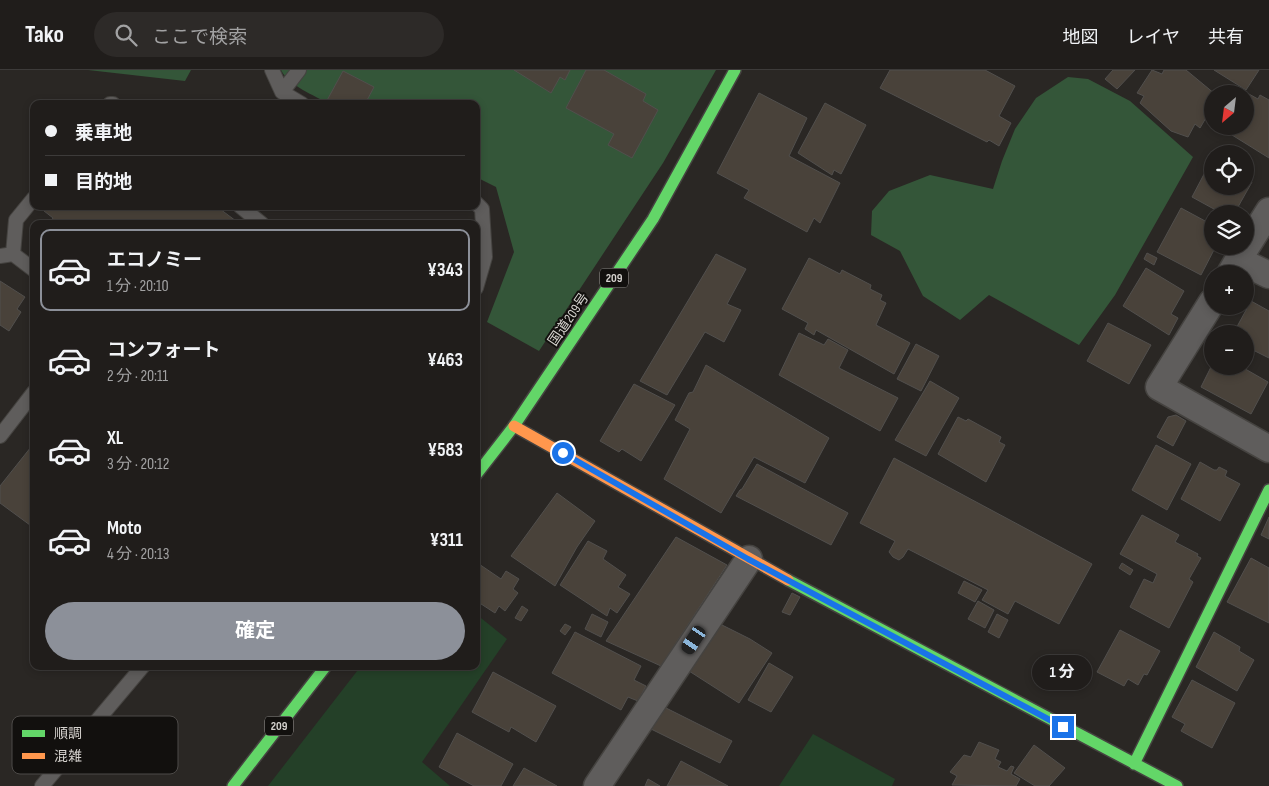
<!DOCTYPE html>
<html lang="ja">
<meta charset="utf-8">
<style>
body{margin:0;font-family:"Sofia Sans Condensed","Noto Sans JP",sans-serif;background:#2d2a28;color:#f1f3f6;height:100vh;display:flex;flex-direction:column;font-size:19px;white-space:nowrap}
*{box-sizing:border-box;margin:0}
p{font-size:16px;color:#a2a2a3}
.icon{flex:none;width:28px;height:28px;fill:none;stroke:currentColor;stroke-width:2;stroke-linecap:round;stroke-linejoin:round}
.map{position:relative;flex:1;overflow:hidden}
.details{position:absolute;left:30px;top:150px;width:450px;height:450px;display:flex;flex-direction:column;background:#201d1b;border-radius:10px;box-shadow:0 2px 8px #0003,0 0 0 1px #3d3b3a}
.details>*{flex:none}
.guide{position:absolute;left:30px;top:30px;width:450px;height:110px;border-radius:10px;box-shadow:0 2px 8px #0003,0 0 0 1px #3d3b3a;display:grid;align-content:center;height:110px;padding:0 15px;background:#201d1b}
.needle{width:32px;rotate:208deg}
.controls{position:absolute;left:1204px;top:15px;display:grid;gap:10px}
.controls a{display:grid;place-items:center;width:50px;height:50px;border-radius:50%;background:#201d1b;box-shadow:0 2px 8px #0003,0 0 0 1px #3d3b3a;font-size:25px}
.end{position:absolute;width:22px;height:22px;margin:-11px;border:6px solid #1a73e8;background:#fff;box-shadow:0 0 0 2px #fff}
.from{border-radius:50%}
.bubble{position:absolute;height:35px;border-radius:18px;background:#201d1b;box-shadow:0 2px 8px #0003,0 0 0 1px #3d3b3a;font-size:16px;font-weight:700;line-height:35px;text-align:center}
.car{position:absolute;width:15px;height:30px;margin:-15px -8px;border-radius:6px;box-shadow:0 0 4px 1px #0007;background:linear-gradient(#222 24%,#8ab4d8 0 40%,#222 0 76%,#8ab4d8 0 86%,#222 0)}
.guide b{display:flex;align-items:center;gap:18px;height:48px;font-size:19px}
.guide b+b{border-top:1px solid #3d3b3a}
.guide i{width:12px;height:12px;background:#f1f3f6}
ul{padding:9px 0 0;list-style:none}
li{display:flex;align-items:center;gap:15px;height:82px;margin:0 10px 8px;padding:0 5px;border:2px solid transparent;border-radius:10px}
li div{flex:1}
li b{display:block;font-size:19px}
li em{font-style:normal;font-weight:700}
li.on{border-color:#8c9099}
li>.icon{width:45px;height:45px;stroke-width:1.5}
.cta{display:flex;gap:10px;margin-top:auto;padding:10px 15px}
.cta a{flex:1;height:58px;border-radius:30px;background:#8c9099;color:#fff;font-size:20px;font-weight:700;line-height:58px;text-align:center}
header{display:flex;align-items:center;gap:30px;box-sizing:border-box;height:70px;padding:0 25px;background:#201d1b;border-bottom:1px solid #3d3b3a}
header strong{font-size:24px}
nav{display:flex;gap:28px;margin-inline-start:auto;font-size:18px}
.search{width:350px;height:45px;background:#2d2a28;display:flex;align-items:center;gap:12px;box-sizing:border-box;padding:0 18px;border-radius:28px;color:#a2a2a3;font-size:19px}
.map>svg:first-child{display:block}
.green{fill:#244028}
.forest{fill:#345639}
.building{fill:#49423a;stroke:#514f4d}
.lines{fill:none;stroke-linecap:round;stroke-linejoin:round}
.lane-casing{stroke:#454340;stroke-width:16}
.street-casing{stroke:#454340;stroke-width:29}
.fast-casing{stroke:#454340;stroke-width:14}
.slow-casing{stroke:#454340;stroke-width:14}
.lane{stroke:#5f5d5c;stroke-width:14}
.street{stroke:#5f5d5c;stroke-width:26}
.fast{stroke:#63d668;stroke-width:11}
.slow{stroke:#ff974d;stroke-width:11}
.route{stroke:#1a73e8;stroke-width:6}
.labels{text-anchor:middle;stroke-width:4;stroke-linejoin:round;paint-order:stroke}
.shield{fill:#12100e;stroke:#9b9895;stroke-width:1}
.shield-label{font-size:12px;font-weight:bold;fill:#d6d3cf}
.street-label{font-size:14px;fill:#d6d3cf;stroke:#12100e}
.key{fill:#12100e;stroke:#4d4a48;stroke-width:1}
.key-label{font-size:14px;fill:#d6d3cf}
</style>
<header>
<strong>Tako</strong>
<div class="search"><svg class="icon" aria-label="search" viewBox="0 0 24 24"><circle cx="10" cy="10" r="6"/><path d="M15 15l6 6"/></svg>ここで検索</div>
<nav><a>地図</a><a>レイヤ</a><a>共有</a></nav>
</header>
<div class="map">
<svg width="1269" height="716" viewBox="0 0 1269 716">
<rect width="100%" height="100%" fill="#2a2724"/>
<path class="green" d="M 476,544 L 507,569 L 422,692 L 450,716 L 268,716 L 361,596 L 476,596 Z
M 813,664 L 895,709 L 892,716 L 779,716 Z"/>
<path class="forest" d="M 88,0 L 191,0 L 185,11 Z
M 281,0 L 716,0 L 663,93 L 539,281 L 487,252 L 514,182 L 496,117 L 476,107 L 476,34 L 330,34 C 315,26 288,15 281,0 Z
M 1068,7 L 1088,9 L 1130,31 L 1193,87 L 1115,225 L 1079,275 L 989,225 L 960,250 L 923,226 L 900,181 L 871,165 L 872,141 L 889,121 L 930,105 L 993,119 L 1002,91 L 1015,59 L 1036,28 Z"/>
<path class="building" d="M 514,0 L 570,0 L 565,10 L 560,7 L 551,23 Z
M 586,0 L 604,0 L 646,24 L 643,31 L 658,40 L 632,88 L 608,75 L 614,64 L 566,38 Z
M 890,0 L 985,0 L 1015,16 L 999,46 L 1011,53 L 999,76 L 989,70 L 987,72 L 880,18 Z
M 1113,0 L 1135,0 L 1117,19 L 1105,9 Z
M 1152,0 L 1162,4 L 1164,0 L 1186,0 L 1215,24 L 1212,24 L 1212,30 L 1207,39 L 1210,41 L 1200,58 L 1195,54 L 1188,67 L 1171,61 L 1140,33 L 1144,26 L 1137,23 Z
M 1214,0 L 1259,0 L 1246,20 Z
M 343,1 L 374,17 L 365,34 L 325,34 Z
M 759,23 L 807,48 L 789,86 L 840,113 L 820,153 L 814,148 L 807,162 L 744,128 L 749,120 L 717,103 Z
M 1247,23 L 1258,29 L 1260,25 L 1269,30 L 1269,88 L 1232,65 L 1237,56 L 1245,56 L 1245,26 Z
M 825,33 L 866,55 L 841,104 L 834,100 L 832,105 L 798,83 Z
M 1212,89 L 1212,116 L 1245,116 L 1245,107 L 1252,112 L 1234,144 L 1223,144 L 1192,127 Z
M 48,136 L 216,136 L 240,154 L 49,154 L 53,148 L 44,141 Z
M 1181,138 L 1207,152 L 1205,157 L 1212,161 L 1212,176 L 1216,176 L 1201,205 L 1157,182 Z
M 1147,183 L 1157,188 L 1154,195 L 1144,189 Z
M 716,184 L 746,199 L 727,234 L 741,240 L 724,272 L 705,262 L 667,325 L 640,311 Z
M 809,188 L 840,204 L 842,200 L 871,215 L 870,219 L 882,225 L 880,230 L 886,233 L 876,255 L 910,273 L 894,304 L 816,260 L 814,265 L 805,259 L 808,253 L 782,239 Z
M 1146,198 L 1184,221 L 1171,244 L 1178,248 L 1169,265 L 1123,236 Z
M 0,211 L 25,227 L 17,239 L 21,242 L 9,261 L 0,255 Z
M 1251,231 L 1269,241 L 1269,288 L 1245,276 L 1245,264 L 1233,264 Z
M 1108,253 L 1151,275 L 1129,314 L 1087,291 Z
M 799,263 L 824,275 L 828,269 L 848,280 L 839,298 L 898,328 L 880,361 L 779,305 Z
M 916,274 L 939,286 L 921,321 L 897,309 Z
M 706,295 L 829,368 L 805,413 L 754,387 L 721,443 L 664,409 L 690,359 L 675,350 L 689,323 L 693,322 Z
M 1212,295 L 1240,296 L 1268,312 L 1251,344 L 1201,317 Z
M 930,311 L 959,328 L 926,386 L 895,370 Z
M 634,314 L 675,335 L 641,391 L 622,379 L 619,382 L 600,371 Z
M 1176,345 L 1186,351 L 1173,376 L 1157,367 L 1168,347 Z
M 958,347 L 966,351 L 968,349 L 1001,367 L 999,372 L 1005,375 L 986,412 L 938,384 Z
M 1156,375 L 1191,394 L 1167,440 L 1132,420 Z
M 31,377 L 34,379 L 34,458 L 0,433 L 0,416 Z
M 894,388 L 1092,494 L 1059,554 L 1015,531 L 1008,544 L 982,530 L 988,520 L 908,479 L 903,487 L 899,490 L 893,487 L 889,482 L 895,471 L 860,453 Z
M 1200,392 L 1214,400 L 1217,400 L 1219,397 L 1227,401 L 1225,406 L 1240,414 L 1220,451 L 1181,429 Z
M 757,394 L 848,443 L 831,475 L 736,426 L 740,420 L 742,419 Z
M 557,423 L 595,451 L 577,477 L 555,516 L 511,486 Z
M 1142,445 L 1179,465 L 1175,472 L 1198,484 L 1197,486 L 1201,488 L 1189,509 L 1193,512 L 1169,558 L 1130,537 L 1144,509 L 1153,513 L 1157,504 L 1120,484 Z
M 1269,447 L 1269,469 L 1261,465 Z
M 676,467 L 727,495 L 661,596 L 606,571 Z
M 588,471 L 607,481 L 603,489 L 626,505 L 618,517 L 630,524 L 617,543 L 610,538 L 607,546 L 560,515 Z
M 1251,488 L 1269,498 L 1269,553 L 1227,532 Z
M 476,492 L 501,509 L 506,501 L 519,509 L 513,519 L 518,523 L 505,541 L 499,536 L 495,543 L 478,532 L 476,534 Z
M 1122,493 L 1133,500 L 1130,505 L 1119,498 Z
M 964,511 L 982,520 L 975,532 L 958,523 Z
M 792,523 L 800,527 L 790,545 L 782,542 Z
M 978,531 L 994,540 L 985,558 L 968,549 Z
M 522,536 L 528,540 L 521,551 L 515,548 Z
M 592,544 L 608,552 L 601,567 L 585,559 Z
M 997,544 L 1008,550 L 999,568 L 988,562 Z
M 718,553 L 750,569 L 772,583 L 739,633 L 689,601 Z
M 565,554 L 571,557 L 565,565 L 560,561 Z
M 1120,560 L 1160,581 L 1147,605 L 1144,604 L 1138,615 L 1128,609 L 1124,616 L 1097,602 Z
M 575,562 L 641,596 L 634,610 L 646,616 L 638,631 L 628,627 L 621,640 L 552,603 Z
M 1214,562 L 1240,577 L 1239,581 L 1254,590 L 1237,621 L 1196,597 Z
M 769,593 L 793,607 L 771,642 L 748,630 Z
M 493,602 L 556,636 L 536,672 L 511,657 L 509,662 L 472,642 Z
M 1192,610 L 1235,633 L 1212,678 L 1181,661 L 1185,654 L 1172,647 Z
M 664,637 L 732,671 L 720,693 L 651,659 Z
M 457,663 L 513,694 L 501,716 L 474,716 L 439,697 Z
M 979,672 L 999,680 L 995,689 L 1001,692 L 998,697 L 1007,701 L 1011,696 L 1014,697 L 1011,704 L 1020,709 L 1016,716 L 952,715 L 957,706 L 950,702 L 964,685 L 971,687 Z
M 1034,675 L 1065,698 L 1049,716 L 1035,716 L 1014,703 Z
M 681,691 L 728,716 L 667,716 Z
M 524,698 L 557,716 L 513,716 Z
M 648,709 L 660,716 L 645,716 Z"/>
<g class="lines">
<g class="lane-casing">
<path id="lane" d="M 272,0 L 282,22 L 302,34
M 282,22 L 299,0
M 110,34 L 113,34
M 34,128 L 16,150 L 13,184 L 34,200
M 476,133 L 482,139 L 485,187 L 476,218
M 240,136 L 262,154
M 0,186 L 13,184
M 0,366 L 34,322
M 42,716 L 143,596"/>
</g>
<g class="street-casing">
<path id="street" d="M 1238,190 L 1269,141
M 1230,204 L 1238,190 L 1269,205
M 1212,232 L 1159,317 L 1269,379
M 597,716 L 749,489"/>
</g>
<g class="fast-casing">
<path id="fast" d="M 476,405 L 514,356 L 653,149 L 735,0
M 788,510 L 1177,716
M 1134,694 L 1269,420
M 233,716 L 326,596"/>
</g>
<g class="slow-casing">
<path id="slow" d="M 514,356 L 788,510"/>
</g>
<use href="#lane" class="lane"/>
<use href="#street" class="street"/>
<use href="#fast" class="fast"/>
<use href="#slow" class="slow"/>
</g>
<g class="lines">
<path class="route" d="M 563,383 L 748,489 L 1063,657"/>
</g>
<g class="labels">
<g class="shield">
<rect x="600" y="198.5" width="28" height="19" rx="4"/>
<rect x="265" y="646.5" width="28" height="19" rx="4"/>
</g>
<g class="shield-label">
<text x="614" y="212">209</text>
<text x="279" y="660">209</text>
</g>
<g class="street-label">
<text transform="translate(568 249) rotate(-56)" y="5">国道209号</text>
</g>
</g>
<rect x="12" y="646" width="166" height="58" rx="8" class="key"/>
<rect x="22" y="660" width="23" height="7" fill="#63d668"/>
<rect x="22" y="683" width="23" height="6" fill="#ff974d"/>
<g class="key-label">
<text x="54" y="668">順調</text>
<text x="54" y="691">混雑</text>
</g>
</svg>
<div class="controls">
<a><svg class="needle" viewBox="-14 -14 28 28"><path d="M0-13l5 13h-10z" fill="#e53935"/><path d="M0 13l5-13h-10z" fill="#a2a2a3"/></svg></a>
<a><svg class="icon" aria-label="locate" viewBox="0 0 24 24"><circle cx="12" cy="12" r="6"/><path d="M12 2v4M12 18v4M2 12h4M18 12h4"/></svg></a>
<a><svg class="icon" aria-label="layers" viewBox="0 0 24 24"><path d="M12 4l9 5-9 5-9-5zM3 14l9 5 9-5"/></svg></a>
<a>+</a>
<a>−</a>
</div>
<i class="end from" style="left:563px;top:383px"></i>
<i class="end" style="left:1063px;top:657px"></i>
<div class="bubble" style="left:1032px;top:585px;width:60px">1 分</div>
<i class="car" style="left:694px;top:570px;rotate:214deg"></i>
<div class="guide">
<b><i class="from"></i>乗車地</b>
<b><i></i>目的地</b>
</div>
<section class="details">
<ul>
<li class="on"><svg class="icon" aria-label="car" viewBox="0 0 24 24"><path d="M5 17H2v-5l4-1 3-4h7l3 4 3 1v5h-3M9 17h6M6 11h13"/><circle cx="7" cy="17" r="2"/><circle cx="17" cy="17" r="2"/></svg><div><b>エコノミー</b><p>1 分 · 20:10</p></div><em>¥343</em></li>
<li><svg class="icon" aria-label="car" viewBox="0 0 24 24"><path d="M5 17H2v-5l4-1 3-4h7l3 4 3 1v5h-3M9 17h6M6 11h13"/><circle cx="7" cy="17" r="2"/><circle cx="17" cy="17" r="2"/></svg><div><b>コンフォート</b><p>2 分 · 20:11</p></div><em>¥463</em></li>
<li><svg class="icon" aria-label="car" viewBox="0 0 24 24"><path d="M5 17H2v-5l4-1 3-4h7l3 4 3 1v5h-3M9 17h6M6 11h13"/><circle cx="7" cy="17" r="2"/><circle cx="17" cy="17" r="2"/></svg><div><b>XL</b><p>3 分 · 20:12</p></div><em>¥583</em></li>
<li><svg class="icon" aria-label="car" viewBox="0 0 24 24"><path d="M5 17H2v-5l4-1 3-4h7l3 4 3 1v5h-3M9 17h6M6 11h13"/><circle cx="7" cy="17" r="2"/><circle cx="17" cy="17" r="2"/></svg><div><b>Moto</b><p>4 分 · 20:13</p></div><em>¥311</em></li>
</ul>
<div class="cta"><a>確定</a></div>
</section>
</div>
